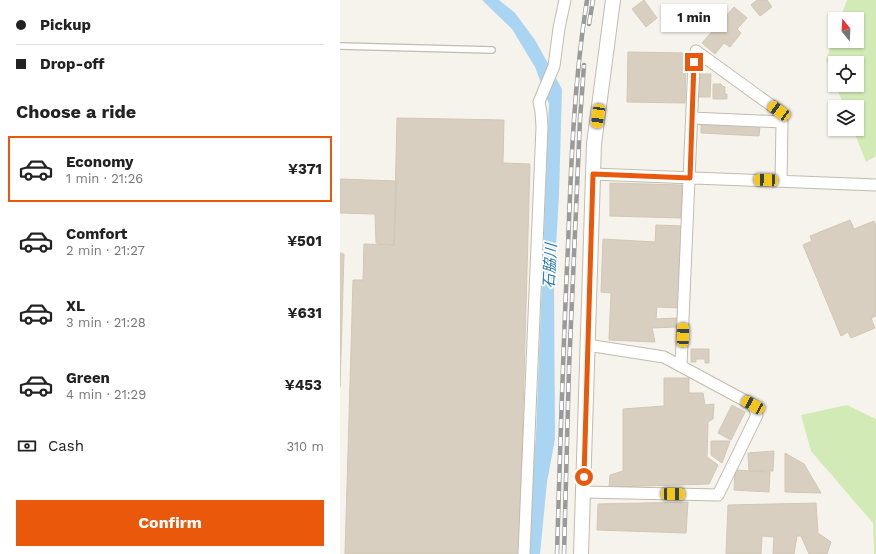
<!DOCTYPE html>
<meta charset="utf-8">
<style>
body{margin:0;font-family:"Work Sans","Noto Sans JP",sans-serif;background:#f6f6f6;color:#222;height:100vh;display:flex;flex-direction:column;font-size:15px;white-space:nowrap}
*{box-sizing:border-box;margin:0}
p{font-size:13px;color:#767676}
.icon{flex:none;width:22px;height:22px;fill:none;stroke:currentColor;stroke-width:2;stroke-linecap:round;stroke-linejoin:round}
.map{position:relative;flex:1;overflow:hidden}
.sheet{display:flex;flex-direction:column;background:#fff;width:340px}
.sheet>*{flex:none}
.top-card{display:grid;align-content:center;height:88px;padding:0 16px;background:#fff}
.needle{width:26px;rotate:342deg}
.controls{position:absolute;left:488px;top:12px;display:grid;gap:8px}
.controls a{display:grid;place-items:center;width:36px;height:36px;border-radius:0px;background:#fff;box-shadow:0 1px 3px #0004;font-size:20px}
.end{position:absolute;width:18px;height:18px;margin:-9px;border:5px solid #ea580c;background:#fff;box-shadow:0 0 0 2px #fff}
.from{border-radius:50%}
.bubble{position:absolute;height:28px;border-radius:0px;background:#fff;box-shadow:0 1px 3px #0004;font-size:13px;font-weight:700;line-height:28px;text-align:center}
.car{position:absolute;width:12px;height:24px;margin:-12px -6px;border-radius:5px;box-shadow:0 0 3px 1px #0007;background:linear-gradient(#f5c518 24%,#345 0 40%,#f5c518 0 76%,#345 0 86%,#f5c518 0)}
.top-card b{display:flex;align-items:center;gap:14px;height:38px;font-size:15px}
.top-card b+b{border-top:1px solid #e0e0e0}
.top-card i{width:10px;height:10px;background:#222}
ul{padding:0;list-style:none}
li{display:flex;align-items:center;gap:12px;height:66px;margin:0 8px 6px;padding:0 8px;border:2px solid transparent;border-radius:0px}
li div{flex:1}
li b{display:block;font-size:15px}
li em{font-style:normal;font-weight:700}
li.selected{border-color:#ea580c}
li>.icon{width:36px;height:36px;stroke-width:1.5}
h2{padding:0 16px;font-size:18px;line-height:48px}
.pay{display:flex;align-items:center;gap:10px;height:44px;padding:0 16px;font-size:15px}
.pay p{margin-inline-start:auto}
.action{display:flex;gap:8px;margin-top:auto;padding:8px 16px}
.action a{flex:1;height:46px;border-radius:0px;background:#ea580c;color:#fff;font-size:16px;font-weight:700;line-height:46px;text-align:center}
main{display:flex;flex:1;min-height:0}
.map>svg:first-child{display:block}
.green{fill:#d2eab5}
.water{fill:#a9d4f2}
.building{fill:#d8cfc1;stroke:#d3c7b4}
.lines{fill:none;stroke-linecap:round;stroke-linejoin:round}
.service-casing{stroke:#c2bbae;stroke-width:8}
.minor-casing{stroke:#c2bbae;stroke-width:13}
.tertiary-casing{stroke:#c2bbae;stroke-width:16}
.service{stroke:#fff;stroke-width:5.5}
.minor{stroke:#fff;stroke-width:11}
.tertiary{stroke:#fff;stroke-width:14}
.rail-casing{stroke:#9a9a9a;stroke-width:4.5}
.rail{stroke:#fff;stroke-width:3;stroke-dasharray:9;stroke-linecap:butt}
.route{stroke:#ea580c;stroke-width:5}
.labels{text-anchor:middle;stroke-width:3.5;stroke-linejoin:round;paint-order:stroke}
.water-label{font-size:15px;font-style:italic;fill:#2e7ab2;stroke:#fff}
</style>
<main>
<section class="sheet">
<div class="top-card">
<b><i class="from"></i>Pickup</b>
<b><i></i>Drop-off</b>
</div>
<h2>Choose a ride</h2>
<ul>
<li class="selected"><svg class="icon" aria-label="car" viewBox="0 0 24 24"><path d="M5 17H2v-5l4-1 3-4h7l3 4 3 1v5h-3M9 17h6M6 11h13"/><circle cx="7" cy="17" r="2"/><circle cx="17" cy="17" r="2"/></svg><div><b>Economy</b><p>1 min · 21:26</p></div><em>¥371</em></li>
<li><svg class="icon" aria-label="car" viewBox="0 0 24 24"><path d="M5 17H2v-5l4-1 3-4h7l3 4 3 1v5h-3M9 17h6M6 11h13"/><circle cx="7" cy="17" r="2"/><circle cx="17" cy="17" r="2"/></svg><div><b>Comfort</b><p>2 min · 21:27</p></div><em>¥501</em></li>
<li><svg class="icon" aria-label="car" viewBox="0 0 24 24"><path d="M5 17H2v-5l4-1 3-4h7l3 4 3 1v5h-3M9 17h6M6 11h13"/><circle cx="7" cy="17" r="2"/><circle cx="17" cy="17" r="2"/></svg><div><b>XL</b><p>3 min · 21:28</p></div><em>¥631</em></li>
<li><svg class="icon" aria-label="car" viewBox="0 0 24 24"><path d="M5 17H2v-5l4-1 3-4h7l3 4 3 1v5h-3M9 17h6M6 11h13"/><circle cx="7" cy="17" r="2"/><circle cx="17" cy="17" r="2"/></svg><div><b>Green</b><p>4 min · 21:29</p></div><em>¥453</em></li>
</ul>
<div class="pay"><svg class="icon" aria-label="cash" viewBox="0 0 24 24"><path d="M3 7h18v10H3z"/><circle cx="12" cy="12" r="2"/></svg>Cash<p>310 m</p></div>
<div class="action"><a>Confirm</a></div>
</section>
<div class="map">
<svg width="536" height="554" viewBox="0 0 536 554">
<rect width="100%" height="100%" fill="#f6f3ec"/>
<path class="green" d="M 507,0 L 536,0 L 536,156 L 526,162 L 513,129 L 517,129 L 517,107 L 504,107 L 496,85 L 517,85 L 517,63 L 495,63 L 495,84 L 486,60 L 495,34 L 495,41 L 517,41 L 517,19 L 500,19 Z
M 507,405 L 536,419 L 536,554 L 534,554 L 533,523 L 471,451 L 461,415 Z"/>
<path class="water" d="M 142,0 L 159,0 L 175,13 L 195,40 L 222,89 L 219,195 L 214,281 L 215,439 L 207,482 L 200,554 L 188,554 L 190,499 L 196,435 L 209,104 L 195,67 L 172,29 Z"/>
<path class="building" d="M 304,0 L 317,18 L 306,27 L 292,9 Z
M 417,0 L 427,0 L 432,7 L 420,16 L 411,5 Z
M 394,7 L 407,18 L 397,29 L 401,33 L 390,47 L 384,43 L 375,54 L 362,43 Z
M 288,52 L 346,53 L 345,103 L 287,102 Z
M 360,74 L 371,74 L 370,97 L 358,97 Z
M 373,84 L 381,84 L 382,86 L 385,87 L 385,94 L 387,94 L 387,99 L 373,99 Z
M 57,118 L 164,120 L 163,163 L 190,164 L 179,554 L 5,554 L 13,280 L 23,280 L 24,244 L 54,245 Z
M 361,124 L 420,126 L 419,136 L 361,133 Z
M 0,179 L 57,181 L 54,245 L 36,243 L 35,214 L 0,213 Z
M 270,183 L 342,185 L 341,218 L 270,216 Z
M 510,220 L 514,229 L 534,221 L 536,226 L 536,316 L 531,318 L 535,328 L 511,338 L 508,332 L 501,336 L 463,245 L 472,241 L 470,236 Z
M 316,225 L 344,226 L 340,308 L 317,307 L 316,319 L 337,318 L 337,327 L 312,328 L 315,342 L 269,340 L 271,293 L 261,292 L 263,239 L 315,242 Z
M 0,253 L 4,254 L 0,387 Z
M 351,349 L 369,349 L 369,363 L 365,363 L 365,359 L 356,359 L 356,362 L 351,362 Z
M 324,378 L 349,378 L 349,393 L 363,393 L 365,405 L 374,404 L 373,419 L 368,422 L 367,457 L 378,465 L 369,484 L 269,487 L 270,475 L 283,471 L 283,409 L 324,406 Z
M 392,405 L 405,412 L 391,440 L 378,433 Z
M 371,441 L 390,441 L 382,463 L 371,455 Z
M 434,451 L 433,471 L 409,471 L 408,453 Z
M 445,453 L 464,464 L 481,493 L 445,492 Z
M 395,470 L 430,472 L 429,492 L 394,490 Z
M 348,502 L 346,533 L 257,530 L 258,504 Z
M 476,503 L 478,533 L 491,542 L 487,554 L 469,554 L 461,536 L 457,536 L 454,554 L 433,554 L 434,537 L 422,536 L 421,554 L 386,554 L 388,505 Z"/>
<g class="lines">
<g class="service-casing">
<path id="service" d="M 0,46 L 152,50"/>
</g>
<g class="minor-casing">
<path id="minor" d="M 356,51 L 439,111 L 442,122 L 441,181
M 352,118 L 442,122
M 253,174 L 536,185
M 341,366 L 354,62
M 244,492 L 378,495 L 417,415 L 413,405 L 324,357 L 247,345
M 184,554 L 202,127 L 201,112 L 199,102 L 214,66 L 219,28 L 225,0"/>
</g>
<g class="tertiary-casing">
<path id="tertiary" d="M 241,554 L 254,144 L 273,0"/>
</g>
<use href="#service" class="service"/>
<use href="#minor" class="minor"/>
<use href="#tertiary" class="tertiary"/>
<g class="rail-casing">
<path id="rail" d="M 249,24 L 253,0
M 217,554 C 220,451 223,349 228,246 C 231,164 234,82 247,0
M 224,554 L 229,368 L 240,120 L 244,65"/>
</g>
<use href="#rail" class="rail"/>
</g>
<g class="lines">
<path class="route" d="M 244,477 L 253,174 L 350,178 L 354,62"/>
</g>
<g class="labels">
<g class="water-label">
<text transform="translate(210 266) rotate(-87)" y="5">石脇川</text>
</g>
</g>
</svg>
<div class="controls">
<a><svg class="needle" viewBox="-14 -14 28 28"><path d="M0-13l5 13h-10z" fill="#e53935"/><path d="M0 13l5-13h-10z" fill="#767676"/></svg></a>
<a><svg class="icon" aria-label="locate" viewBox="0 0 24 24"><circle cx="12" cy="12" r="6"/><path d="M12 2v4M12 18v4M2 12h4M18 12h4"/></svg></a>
<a><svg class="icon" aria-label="layers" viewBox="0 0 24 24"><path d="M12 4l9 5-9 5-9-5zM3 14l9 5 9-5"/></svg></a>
</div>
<i class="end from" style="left:244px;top:477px"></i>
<i class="end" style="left:354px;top:62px"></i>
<div class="bubble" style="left:321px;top:4px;width:66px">1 min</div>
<i class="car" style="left:439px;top:111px;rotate:306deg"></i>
<i class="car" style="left:258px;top:116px;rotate:188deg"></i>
<i class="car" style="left:426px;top:180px;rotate:272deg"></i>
<i class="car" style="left:343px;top:335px;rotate:2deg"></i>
<i class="car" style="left:413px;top:405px;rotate:299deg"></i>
<i class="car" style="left:333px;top:494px;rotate:91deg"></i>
</div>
</main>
